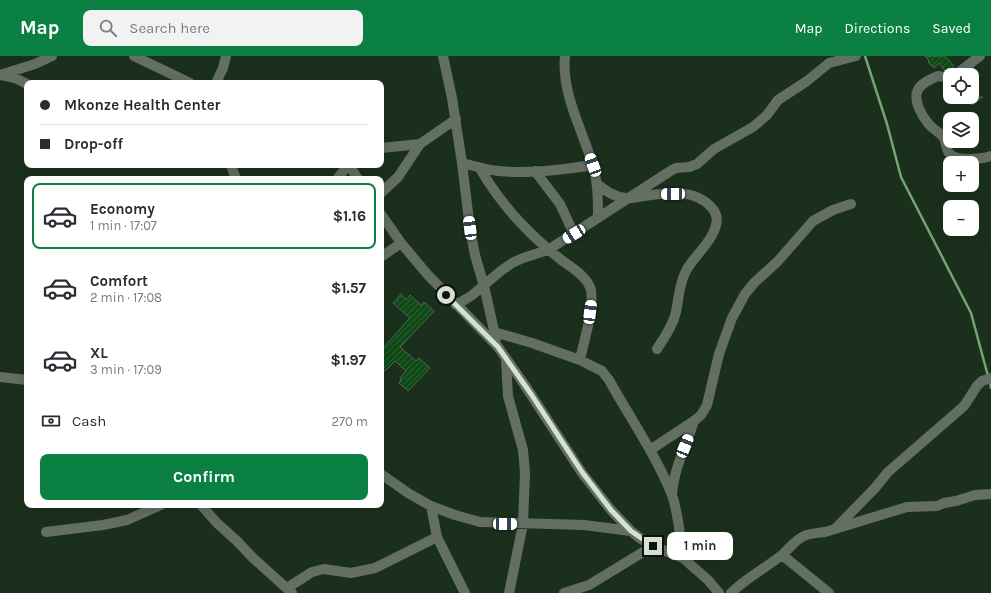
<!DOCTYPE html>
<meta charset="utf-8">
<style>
body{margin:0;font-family:Karla,sans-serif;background:#f2f2f3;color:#2b2b33;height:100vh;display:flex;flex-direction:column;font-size:15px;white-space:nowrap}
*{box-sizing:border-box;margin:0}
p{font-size:13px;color:#7c7c81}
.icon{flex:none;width:22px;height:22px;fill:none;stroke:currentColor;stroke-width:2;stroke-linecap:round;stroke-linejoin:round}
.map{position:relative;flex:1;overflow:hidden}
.details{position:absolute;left:24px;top:120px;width:360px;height:332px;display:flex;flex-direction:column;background:#fff;border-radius:8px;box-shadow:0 4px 16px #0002}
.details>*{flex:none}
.hud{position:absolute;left:24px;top:24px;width:360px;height:88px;border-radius:8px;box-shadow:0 4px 16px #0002;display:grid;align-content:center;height:88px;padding:0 16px;background:#fff}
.tools{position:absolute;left:943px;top:12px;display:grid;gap:8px}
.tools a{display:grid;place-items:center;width:36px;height:36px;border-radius:8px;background:#fff;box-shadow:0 4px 16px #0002;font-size:20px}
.end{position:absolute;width:18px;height:18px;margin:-9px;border:5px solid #d4e1d3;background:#111;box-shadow:0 0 0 2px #111}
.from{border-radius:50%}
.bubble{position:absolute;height:28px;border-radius:8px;background:#fff;box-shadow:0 4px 16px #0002;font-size:13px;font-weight:700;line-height:28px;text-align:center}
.car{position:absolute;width:12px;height:24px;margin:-12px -6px;border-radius:5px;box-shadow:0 0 3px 1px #0007;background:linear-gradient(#fff 24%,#345 0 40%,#fff 0 76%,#345 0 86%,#fff 0)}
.hud b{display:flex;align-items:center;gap:14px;height:38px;font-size:15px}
.hud b+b{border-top:1px solid #e1e1e2}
.hud i{width:10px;height:10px;background:#2b2b33}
ul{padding:7px 0 0;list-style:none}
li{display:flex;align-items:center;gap:12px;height:66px;margin:0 8px 6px;padding:0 8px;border:2px solid transparent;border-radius:8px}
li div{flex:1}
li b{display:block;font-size:15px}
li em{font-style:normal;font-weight:700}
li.current{border-color:#0b8043}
li>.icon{width:36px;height:36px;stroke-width:1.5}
.pay{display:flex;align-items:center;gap:10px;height:44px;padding:0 16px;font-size:15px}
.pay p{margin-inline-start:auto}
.button{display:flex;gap:8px;margin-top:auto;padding:8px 16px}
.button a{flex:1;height:46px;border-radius:8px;background:#0b8043;color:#fff;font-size:16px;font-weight:700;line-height:46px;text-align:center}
header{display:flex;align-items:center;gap:24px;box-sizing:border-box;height:56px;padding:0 20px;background:#0b8043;color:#fff}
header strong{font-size:19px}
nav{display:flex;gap:22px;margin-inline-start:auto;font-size:14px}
.search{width:280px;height:36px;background:#f2f2f3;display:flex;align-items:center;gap:10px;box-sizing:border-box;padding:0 14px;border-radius:8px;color:#7c7c81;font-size:15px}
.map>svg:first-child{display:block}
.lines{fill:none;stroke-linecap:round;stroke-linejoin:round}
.stream{stroke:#6fa672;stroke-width:2.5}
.building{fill:url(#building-hatch);stroke:#506750}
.minor{stroke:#646f64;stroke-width:10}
.route{stroke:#d4e1d3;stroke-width:5}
</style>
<header>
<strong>Map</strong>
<div class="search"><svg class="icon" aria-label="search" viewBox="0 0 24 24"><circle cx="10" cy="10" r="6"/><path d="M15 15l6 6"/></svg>Search here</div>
<nav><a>Map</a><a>Directions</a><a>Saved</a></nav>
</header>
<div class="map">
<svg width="991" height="537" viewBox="0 0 991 537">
<defs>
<pattern id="building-hatch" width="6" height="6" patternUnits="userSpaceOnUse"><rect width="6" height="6" fill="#0f4916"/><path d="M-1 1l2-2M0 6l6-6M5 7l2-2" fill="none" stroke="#316337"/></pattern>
</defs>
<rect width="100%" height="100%" fill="#1b301c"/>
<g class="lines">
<path class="stream" d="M 865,0 L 887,68 L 901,121 L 971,257 L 988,320
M 990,325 L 991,332"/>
</g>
<path class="building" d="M 925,0 L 945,0 L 954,10 L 950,15 L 945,15 L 939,7 L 934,12 L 928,6 L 929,5 Z
M 972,32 L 979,41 L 983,41 L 972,49 L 966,41 L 972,41 Z
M 401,238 L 406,244 L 410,239 L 421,249 L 424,246 L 434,255 L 400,291 L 416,305 L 419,302 L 430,312 L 408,335 L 399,327 L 401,324 L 400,322 L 406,315 L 395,305 L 385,315 L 381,311 L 381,288 L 384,291 L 410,262 L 393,247 Z"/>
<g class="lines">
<path class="minor" d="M 134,0 L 190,27
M 443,0 L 452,42 L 462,107 L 470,173 L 475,199 L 484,230 L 496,283
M 565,0 C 561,37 583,75 593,110 C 598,127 598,144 598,162
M 0,19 L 35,8 L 52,0
M 1,19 L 15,22 L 27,28
M 955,19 L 980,0
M 950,22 L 938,20 C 931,23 919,28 917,36 C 914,46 922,60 928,67 C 932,73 940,76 944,82 C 946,86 946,93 949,97 C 957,106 982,103 991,100
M 216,27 L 223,12 L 226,0
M 381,92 L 420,88 L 456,63
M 462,107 C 474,110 487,114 499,115 C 530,118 562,114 593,109
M 231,109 L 236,123
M 349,109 L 358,123
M 479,111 C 502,150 528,178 564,206 C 574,213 588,222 591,234 C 594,254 584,284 580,304
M 535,115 L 560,148 L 574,178
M 337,123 L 348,109
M 597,128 C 606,135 614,141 626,142 C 632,143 638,141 644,140 C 666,137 694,132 711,151 C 718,158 718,165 714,175 C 708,190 693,201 686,215 C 679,228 679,241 676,256 C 673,270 664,282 657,293
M 381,137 L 398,121 L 420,88
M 381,158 L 401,187 L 427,218 L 498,291 L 524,328 L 582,417 L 611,454 L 631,475 L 641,483 L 653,490 L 683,502 L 708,524 L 719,537
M 381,201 L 401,187
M 456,249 L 471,240 L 502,214 L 512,207 L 523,202 L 548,194 L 672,114 L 676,112 L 689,111 L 697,108 L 714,93 L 753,71 L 767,59 L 778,44 L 807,25 L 829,7 L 856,0
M 494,276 L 532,287 L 580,304 L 602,315 L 609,324 C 630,362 656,399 672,439 C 679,459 680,482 683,502
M 506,303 L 508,340 L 523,394 L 525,417 L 523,468 L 509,537
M 0,321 L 27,324
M 650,394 L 694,365 L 701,359 L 707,349 L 719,298 L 732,262 L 745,238 L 754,227 L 778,205 L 813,165 L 833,154 L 851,148
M 381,418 L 408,437 L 431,450 L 455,459 L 480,466 L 584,469 L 631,475
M 672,438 C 674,412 686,390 694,365
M 201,449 L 217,467 L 238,486 L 253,502 L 292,537
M 431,450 L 437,481 L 465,537
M 835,473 L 875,432 L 888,416 L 964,350 L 977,330 L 982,325 L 991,322
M 46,476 L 103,469 L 127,464 L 161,449
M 782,499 L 829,537
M 287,532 L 312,516 L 324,513 L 351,517 L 375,512 L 437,481
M 564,537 L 589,529 L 653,490
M 731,537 C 746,522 766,512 783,498 C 790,492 795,484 804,480 C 811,477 818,477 825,476 L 907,451 L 937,450 L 944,447 L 956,445 L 975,439 L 991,438"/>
</g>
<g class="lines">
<path class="route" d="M 446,239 L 498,291 L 531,338 L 582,416 L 611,454 L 631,475 L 653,490"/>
</g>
</svg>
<div class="tools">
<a><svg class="icon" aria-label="locate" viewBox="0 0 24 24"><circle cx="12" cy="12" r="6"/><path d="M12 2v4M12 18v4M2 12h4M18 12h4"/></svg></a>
<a><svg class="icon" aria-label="layers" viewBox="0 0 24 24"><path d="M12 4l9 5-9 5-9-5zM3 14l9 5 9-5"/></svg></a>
<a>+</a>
<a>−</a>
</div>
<i class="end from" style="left:446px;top:239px"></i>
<i class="end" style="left:653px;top:490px"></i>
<div class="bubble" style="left:667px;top:476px;width:66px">1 min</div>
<i class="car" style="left:593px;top:109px;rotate:340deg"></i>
<i class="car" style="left:673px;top:138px;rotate:269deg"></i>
<i class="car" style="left:470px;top:172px;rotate:353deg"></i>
<i class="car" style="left:574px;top:178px;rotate:238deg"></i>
<i class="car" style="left:590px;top:256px;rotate:7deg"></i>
<i class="car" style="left:685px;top:390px;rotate:22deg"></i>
<i class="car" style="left:505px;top:468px;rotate:90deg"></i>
<div class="hud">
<b><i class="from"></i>Mkonze Health Center</b>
<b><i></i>Drop-off</b>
</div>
<section class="details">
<ul>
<li class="current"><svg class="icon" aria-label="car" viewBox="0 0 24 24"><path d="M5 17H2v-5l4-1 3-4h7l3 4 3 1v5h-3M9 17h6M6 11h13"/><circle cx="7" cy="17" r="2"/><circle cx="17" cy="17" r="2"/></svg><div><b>Economy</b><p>1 min · 17:07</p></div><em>$1.16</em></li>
<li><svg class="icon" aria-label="car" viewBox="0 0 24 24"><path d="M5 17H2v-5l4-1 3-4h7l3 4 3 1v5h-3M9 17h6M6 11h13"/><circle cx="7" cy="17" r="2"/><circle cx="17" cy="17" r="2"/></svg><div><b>Comfort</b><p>2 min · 17:08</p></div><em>$1.57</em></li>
<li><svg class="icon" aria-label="car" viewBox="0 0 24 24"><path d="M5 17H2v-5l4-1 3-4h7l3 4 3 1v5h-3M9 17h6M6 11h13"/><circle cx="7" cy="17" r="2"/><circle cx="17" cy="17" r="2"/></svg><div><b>XL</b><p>3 min · 17:09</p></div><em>$1.97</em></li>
</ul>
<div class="pay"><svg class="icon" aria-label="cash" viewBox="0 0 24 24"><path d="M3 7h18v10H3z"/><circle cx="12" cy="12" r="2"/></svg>Cash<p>270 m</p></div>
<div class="button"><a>Confirm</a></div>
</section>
</div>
